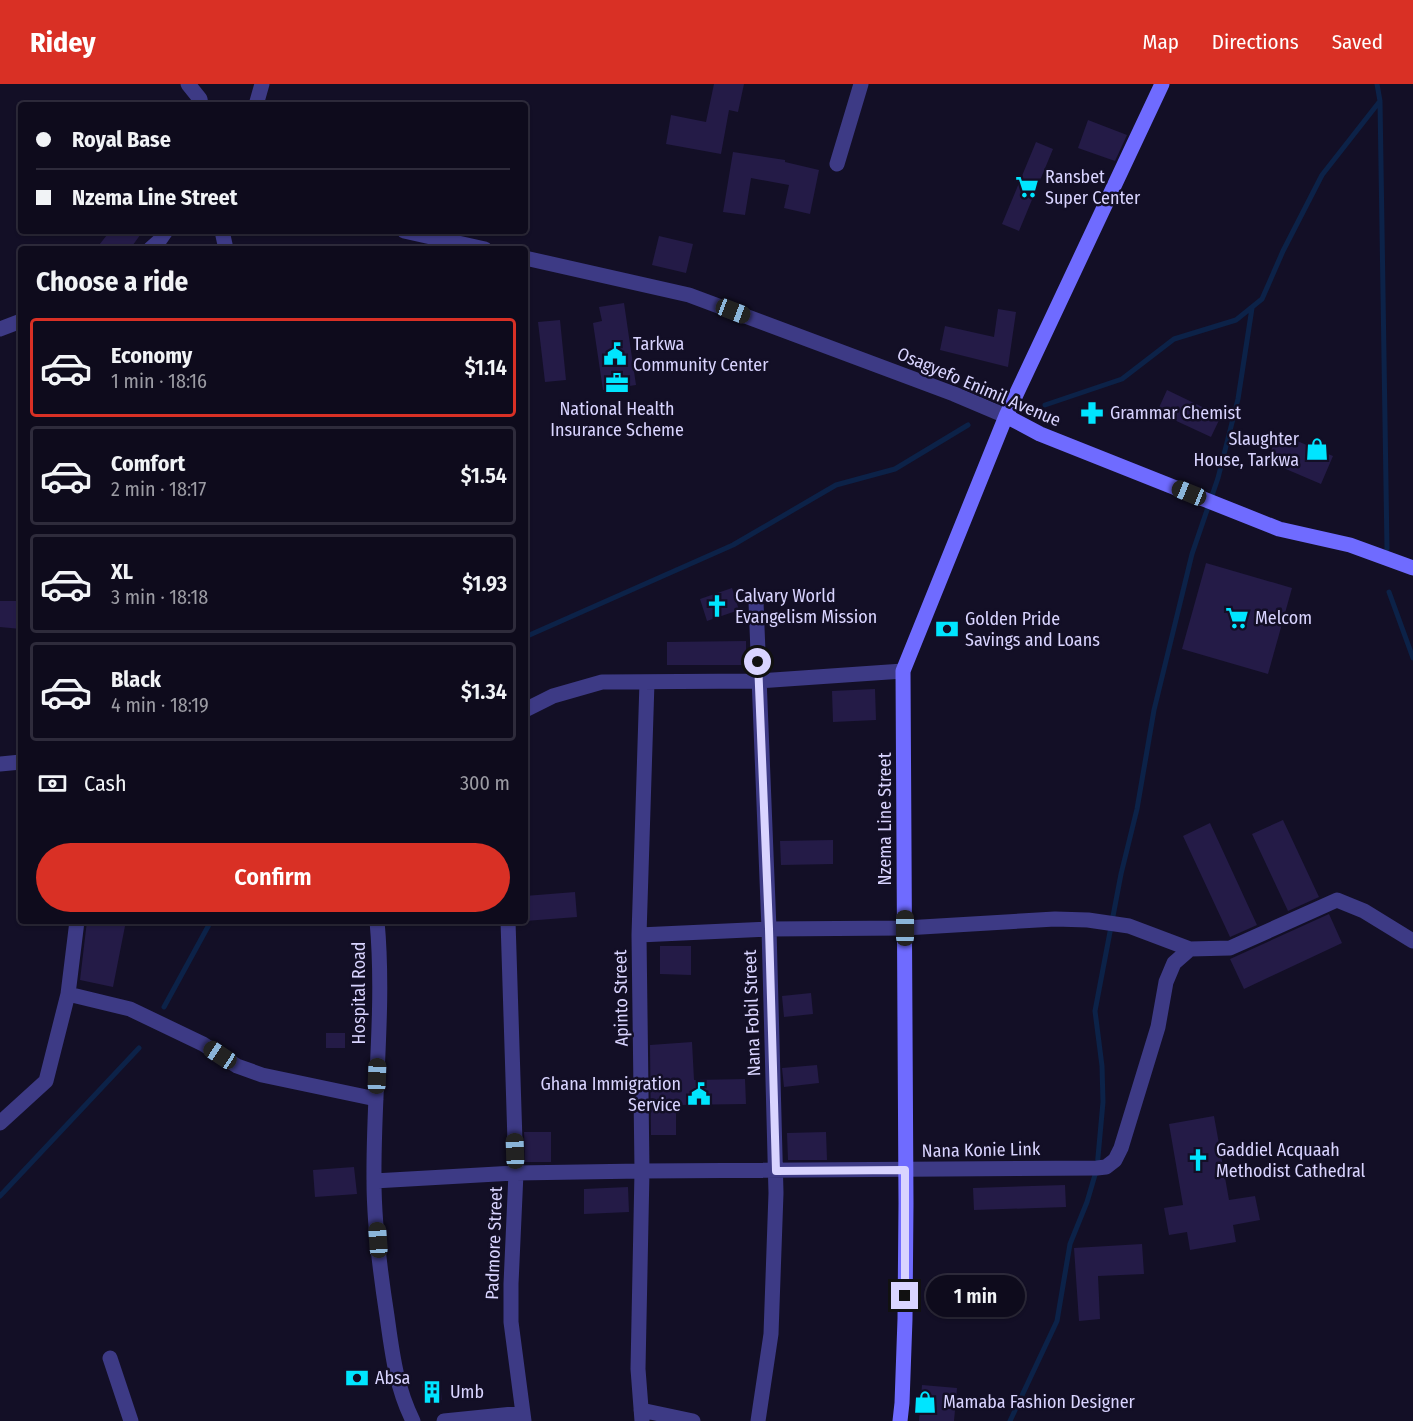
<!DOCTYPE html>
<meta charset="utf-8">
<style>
body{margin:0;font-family:"Fira Sans Condensed",sans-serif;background:#1c1929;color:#f1f3f6;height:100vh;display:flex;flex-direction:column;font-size:22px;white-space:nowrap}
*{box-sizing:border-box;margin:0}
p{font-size:20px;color:#9b9ba3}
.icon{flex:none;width:33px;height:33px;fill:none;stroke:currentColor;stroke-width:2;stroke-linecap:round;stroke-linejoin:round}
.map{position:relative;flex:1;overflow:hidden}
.side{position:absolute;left:18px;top:162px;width:510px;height:678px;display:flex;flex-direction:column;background:#0e0b1c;border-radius:6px;box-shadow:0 2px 4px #0004,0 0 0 2px #2e2b3b}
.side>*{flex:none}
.banner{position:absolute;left:18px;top:18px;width:510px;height:132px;border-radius:6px;box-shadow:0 2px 4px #0004,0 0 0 2px #2e2b3b;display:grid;align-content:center;height:132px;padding:0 18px;background:#0e0b1c}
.end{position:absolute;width:27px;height:27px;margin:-14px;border:8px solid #d9d4ff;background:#111;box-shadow:0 0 0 3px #111}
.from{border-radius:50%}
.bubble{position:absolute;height:42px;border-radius:21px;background:#0e0b1c;box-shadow:0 2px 4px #0004,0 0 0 2px #2e2b3b;font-size:20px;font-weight:600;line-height:42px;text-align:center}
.car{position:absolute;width:18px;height:36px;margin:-18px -9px;border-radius:8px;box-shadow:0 0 4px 2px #0007;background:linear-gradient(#222 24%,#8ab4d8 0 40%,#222 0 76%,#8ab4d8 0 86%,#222 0)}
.banner b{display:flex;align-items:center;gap:21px;height:57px;font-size:22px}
.banner b+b{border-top:2px solid #2e2b3b}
.banner i{width:15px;height:15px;background:#f1f3f6}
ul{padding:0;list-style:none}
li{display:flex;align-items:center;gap:18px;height:99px;margin:0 12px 9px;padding:0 6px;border:3px solid #2e2b3b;border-radius:6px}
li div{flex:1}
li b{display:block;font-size:22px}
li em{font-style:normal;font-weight:600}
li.on{border-color:#d93025}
li>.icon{width:54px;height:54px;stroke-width:1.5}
h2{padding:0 18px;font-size:27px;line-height:72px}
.pay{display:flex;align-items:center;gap:15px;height:66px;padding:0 18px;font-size:22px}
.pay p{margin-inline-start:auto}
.primary-button{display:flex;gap:12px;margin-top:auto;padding:12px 18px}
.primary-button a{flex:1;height:69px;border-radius:36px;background:#d93025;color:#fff;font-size:24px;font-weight:600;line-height:69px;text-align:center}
header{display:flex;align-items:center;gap:36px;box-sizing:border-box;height:84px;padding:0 30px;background:#d93025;color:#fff}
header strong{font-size:28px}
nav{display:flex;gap:33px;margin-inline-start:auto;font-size:21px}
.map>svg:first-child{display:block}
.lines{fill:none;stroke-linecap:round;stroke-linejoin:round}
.stream{stroke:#0c2248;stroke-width:5}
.building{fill:#241b47}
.street{stroke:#3d3a85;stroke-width:15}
.secondary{stroke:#6f6bff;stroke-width:15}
.route{stroke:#d9d4ff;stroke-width:8}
.labels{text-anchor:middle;stroke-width:5;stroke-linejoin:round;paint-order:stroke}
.poi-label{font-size:18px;fill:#d9d4ff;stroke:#130f26;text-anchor:start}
.street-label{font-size:18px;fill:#d9d4ff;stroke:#130f26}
</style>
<header>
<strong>Ridey</strong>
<nav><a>Map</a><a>Directions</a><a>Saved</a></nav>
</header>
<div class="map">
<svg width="1413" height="1337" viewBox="0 0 1413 1337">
<rect width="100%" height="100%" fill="#130f26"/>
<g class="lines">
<path class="stream" d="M 1380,17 L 1387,465
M 1045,321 L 1122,295 L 1174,255 L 1236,236 L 1262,215 L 1283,167 L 1322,91 L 1380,17 L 1377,0
M 1389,508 L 1413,574
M 525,553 L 733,461 L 836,401 L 895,385 L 968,341
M 164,923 L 211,837
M 0,1112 L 139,964
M 1010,1337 L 1057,1237 L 1070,1160 L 1087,1118 L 1097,1084 L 1103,1018 L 1102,982 L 1095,927 L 1121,790 L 1137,725 L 1154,626 L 1192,470 L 1218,394 L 1238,315 L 1252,224"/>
</g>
<path class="building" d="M 714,0 L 744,0 L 738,28 L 729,26 L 721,70 L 666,60 L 671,31 L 706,38 Z
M 1088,36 L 1127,51 L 1115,77 L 1078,64 Z
M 1036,58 L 1053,65 L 1019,147 L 1002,140 Z
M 733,68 L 785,76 L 785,78 L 819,86 L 810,130 L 784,124 L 789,101 L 751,94 L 745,131 L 723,128 Z
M 110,147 L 143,147 L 130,165 L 96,165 Z
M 659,152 L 693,160 L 686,189 L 652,181 Z
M 624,219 L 636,301 L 603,306 L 593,239 L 602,237 L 599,223 Z
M 998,225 L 1016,228 L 1008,283 L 940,266 L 945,242 L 994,253 Z
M 560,236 L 566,296 L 545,298 L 538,238 Z
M 1167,306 L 1221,332 L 1211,353 L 1157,328 Z
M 1278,349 L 1333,372 L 1321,400 L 1267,377 Z
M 1206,479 L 1292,504 L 1268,590 L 1182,565 Z
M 732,504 L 739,526 L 707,537 L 700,515 Z
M 0,517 L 21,517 L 21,545 L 0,543 Z
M 746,557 L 746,581 L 667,581 L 667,558 Z
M 875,605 L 876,636 L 833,638 L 832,607 Z
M 1283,736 L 1319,813 L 1288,827 L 1252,750 Z
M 1210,739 L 1257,841 L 1230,853 L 1183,752 Z
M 833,756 L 833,780 L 781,781 L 780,757 Z
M 575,808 L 577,833 L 525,837 L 525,812 Z
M 1329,830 L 1342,859 L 1244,905 L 1230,875 Z
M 87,837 L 126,837 L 113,903 L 80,896 Z
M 660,862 L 691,862 L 691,891 L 660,890 Z
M 811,909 L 813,930 L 784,933 L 782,912 Z
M 326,949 L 345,949 L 345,964 L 326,964 Z
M 692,958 L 694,996 L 745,995 L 746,1020 L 676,1021 L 676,1051 L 651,1051 L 650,961 Z
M 817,981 L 819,999 L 784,1003 L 782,984 Z
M 1214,1032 L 1229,1116 L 1255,1112 L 1260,1136 L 1233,1141 L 1236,1158 L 1190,1166 L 1187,1148 L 1169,1151 L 1164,1124 L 1183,1121 L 1169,1040 Z
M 524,1048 L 551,1048 L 551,1078 L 525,1078 Z
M 826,1048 L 827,1076 L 788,1076 L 787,1049 Z
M 354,1083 L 357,1110 L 315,1113 L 313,1086 Z
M 1065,1101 L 1066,1123 L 974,1126 L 973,1104 Z
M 628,1103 L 629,1128 L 584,1130 L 584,1105 Z
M 1142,1160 L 1144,1190 L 1098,1192 L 1100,1235 L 1079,1237 L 1074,1164 Z
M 440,1298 L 442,1316 L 424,1318 L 422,1300 Z
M 922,1301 L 957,1304 L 954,1337 L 919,1337 Z"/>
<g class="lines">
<path class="street" d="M 188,0 L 200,15 L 201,21
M 256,21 L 262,0
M 837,80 L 861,0
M 222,147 L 226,165
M 404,147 L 485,165
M 150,165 L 159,157 L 166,147
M 525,174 L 689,211 L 954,310 L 1006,332
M 0,245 L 21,237
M 756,518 L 769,845 L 776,1109 L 771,1250 L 758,1337
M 525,626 L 553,612 L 602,598 L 758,597 L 903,587
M 0,680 L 21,678
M 377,837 C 385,923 373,1010 374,1096 C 374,1141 380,1187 387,1232 C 392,1268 396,1303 413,1337
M 508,837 L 516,1089 L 511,1200 L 511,1238 L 524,1337
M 639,851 L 769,845 L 905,844 L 1055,835 L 1088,836 L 1129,842 L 1190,865
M 68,910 L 130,925 L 203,960 L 237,982 L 262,991 L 376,1015
M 0,1039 L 46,997 L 68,910 L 77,837
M 374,1097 L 516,1089 L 642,1087 L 1097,1084 L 1106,1083 L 1115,1076 L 1121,1064 L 1158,943 L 1166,898 L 1174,879 L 1190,865 L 1230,864 L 1337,816 L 1364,827 L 1413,857
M 110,1274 L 131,1337
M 641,1326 L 693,1337
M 444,1337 L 523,1329
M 642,1337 L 638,1285 L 642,1087 L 639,851 L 647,598"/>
<path class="secondary" d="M 1006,332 L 1040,350 L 1279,445 L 1350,461 L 1413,484
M 900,1337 L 902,1319 L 905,1235 L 906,1119 L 903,587 L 1006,332 L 1162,0"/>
</g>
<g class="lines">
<path class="route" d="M 758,578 L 769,845 L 776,1087 L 905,1086 L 905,1212"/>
</g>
<defs>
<g id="supermarket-bare" transform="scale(1.8)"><path d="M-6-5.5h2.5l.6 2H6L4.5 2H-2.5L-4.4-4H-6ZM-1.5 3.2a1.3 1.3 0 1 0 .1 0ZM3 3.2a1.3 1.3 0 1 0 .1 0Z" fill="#00e5ff" stroke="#130f26" stroke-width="2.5" paint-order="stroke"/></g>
<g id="civic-bare" transform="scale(1.8)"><path d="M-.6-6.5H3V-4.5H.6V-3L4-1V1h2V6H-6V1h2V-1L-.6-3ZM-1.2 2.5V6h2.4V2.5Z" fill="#00e5ff" stroke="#130f26" stroke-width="2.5" paint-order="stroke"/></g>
<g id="office-bare" transform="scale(1.8)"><path d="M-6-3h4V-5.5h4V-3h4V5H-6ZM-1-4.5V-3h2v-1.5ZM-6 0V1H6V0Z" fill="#00e5ff" stroke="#130f26" stroke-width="2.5" paint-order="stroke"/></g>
<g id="pharmacy-bare" transform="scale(1.8)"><path d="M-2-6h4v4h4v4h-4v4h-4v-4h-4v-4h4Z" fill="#00e5ff" stroke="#130f26" stroke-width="2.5" paint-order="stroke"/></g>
<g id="shop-bare" transform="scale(1.8)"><path d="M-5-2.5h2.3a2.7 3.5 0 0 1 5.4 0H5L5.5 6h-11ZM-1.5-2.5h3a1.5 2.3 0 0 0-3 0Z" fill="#00e5ff" stroke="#130f26" stroke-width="2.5" paint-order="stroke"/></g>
<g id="church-bare" transform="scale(1.8)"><path d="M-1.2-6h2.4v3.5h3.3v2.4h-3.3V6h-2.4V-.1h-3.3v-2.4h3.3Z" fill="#00e5ff" stroke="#130f26" stroke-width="2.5" paint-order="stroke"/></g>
<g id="bank-bare" transform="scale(1.8)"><path d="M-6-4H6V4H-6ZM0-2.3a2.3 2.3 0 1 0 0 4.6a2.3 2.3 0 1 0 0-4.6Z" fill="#00e5ff" stroke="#130f26" stroke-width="2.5" paint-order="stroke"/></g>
<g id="building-bare" transform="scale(1.8)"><path d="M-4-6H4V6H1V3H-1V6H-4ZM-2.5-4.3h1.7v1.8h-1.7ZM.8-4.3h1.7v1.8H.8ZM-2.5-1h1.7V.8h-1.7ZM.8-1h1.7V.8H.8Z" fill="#00e5ff" stroke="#130f26" stroke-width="2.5" paint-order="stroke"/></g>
</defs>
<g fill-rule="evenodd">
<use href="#supermarket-bare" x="1027" y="103"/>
<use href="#civic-bare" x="615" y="270"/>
<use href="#office-bare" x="617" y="299"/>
<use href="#pharmacy-bare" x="1092" y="329"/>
<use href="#shop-bare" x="1317" y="365"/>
<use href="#church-bare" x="717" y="522"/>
<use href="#supermarket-bare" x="1237" y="534"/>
<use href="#bank-bare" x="947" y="545"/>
<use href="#civic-bare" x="699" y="1010"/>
<use href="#church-bare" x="1198" y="1076"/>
<use href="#bank-bare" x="357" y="1294"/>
<use href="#building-bare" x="432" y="1308"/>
<use href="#shop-bare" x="925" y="1318"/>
</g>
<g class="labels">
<g class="poi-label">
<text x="1045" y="99">Ransbet<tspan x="1045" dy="21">Super Center</tspan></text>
<text x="633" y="266">Tarkwa<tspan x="633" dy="21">Community Center</tspan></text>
<text x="617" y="331" text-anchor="middle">National Health<tspan x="617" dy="21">Insurance Scheme</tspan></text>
<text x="1110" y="335">Grammar Chemist</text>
<text x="1299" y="361" text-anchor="end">Slaughter<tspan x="1299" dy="21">House, Tarkwa</tspan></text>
<text x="735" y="518">Calvary World<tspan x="735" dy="21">Evangelism Mission</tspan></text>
<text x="1255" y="540">Melcom</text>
<text x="965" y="541">Golden Pride<tspan x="965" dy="21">Savings and Loans</tspan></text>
<text x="681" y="1006" text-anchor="end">Ghana Immigration<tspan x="681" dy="21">Service</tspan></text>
<text x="1216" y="1072">Gaddiel Acquaah<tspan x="1216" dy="21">Methodist Cathedral</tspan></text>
<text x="375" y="1300">Absa</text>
<text x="450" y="1314">Umb</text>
<text x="943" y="1324">Mamaba Fashion Designer</text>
</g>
<g class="street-label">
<text transform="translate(979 303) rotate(23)" y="6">Osagyefo Enimil Avenue</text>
<text transform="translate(885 735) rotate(-90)" y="6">Nzema Line Street</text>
<text transform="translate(359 909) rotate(-90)" y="6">Hospital Road</text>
<text transform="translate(621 914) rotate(-91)" y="6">Apinto Street</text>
<text transform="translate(752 929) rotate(-92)" y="6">Nana Fobil Street</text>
<text transform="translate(981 1066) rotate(-1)" y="6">Nana Konie Link</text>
<text transform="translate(494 1159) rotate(-88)" y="6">Padmore Street</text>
</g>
</g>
</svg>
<i class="end from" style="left:758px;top:578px"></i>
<i class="end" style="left:905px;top:1212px"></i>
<div class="bubble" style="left:926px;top:1191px;width:99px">1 min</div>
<i class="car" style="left:733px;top:227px;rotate:111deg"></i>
<i class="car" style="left:1189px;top:409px;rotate:292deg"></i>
<i class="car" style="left:905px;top:844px;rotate:0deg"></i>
<i class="car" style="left:220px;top:971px;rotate:303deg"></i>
<i class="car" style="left:377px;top:992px;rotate:2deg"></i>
<i class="car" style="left:515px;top:1067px;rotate:358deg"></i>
<i class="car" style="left:378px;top:1156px;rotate:356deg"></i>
<div class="banner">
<b><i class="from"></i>Royal Base</b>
<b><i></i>Nzema Line Street</b>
</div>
<section class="side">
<h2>Choose a ride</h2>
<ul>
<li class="on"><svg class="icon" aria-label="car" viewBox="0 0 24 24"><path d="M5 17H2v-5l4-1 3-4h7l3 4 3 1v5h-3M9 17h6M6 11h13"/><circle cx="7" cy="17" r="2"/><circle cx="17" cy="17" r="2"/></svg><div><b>Economy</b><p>1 min · 18:16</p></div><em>$1.14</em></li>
<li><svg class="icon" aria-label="car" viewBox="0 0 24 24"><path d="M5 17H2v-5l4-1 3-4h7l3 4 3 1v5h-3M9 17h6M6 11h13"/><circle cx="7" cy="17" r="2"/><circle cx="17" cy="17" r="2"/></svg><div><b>Comfort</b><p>2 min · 18:17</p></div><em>$1.54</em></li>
<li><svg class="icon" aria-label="car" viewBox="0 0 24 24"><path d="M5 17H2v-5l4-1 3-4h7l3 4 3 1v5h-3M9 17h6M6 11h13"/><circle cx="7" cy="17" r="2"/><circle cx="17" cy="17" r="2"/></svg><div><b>XL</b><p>3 min · 18:18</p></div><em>$1.93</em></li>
<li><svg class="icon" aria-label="car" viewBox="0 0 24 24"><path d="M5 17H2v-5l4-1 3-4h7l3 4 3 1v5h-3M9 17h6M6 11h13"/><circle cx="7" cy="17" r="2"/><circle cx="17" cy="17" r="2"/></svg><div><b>Black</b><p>4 min · 18:19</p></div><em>$1.34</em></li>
</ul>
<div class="pay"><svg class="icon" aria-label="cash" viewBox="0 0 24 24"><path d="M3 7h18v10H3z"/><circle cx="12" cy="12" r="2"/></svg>Cash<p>300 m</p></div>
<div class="primary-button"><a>Confirm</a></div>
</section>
</div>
